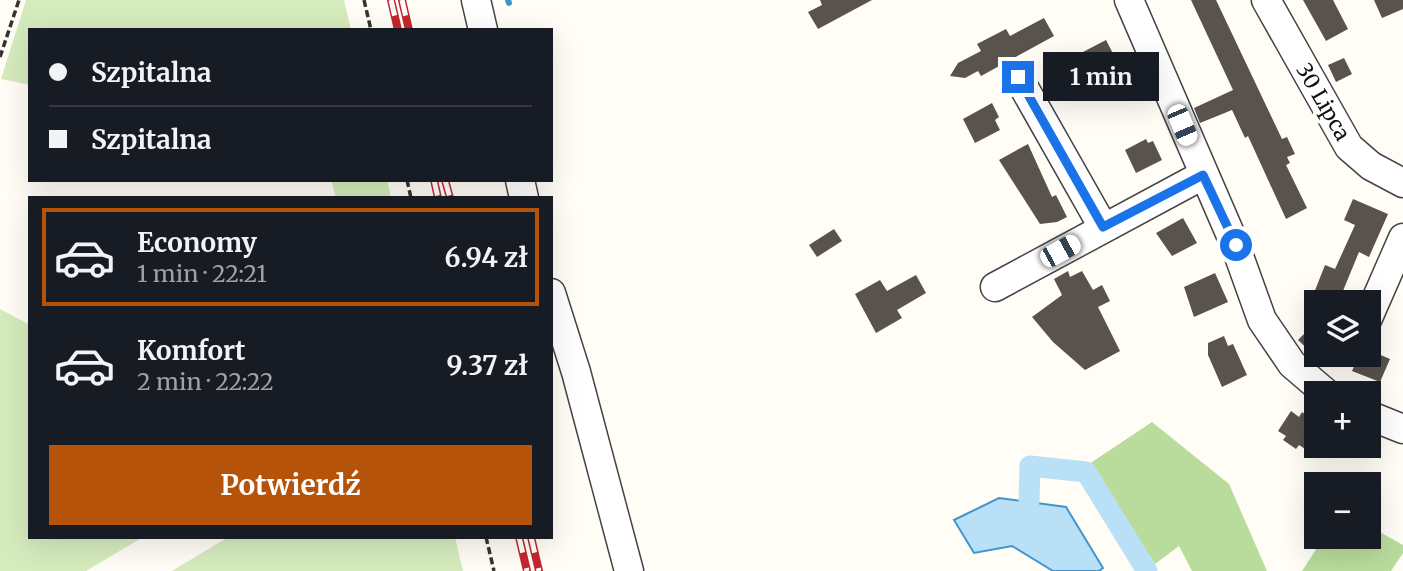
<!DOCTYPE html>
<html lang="pl">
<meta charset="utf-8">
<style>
body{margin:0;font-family:Merriweather,serif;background:#242831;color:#f1f3f6;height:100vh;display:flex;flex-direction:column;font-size:26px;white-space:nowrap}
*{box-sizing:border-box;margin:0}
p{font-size:23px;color:#9ea1a6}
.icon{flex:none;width:38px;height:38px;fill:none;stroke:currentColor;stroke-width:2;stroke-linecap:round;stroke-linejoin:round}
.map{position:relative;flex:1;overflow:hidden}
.details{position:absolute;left:28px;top:196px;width:525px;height:343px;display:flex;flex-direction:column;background:#171b24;border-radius:0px;box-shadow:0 7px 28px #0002}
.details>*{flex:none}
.hud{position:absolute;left:28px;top:28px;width:525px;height:154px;border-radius:0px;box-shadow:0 7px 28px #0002;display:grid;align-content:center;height:154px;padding:0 21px;background:#171b24}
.buttons{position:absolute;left:1304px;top:290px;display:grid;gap:14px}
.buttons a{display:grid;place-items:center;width:77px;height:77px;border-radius:0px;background:#171b24;box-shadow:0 7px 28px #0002;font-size:35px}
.end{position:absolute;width:32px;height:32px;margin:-16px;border:9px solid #1a73e8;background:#fff;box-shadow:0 0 0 4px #fff}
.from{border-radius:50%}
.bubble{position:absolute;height:49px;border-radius:0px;background:#171b24;box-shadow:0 7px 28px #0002;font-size:23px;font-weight:700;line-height:49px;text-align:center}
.car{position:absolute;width:21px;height:42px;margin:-21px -10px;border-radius:9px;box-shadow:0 0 5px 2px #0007;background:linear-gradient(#fff 24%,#345 0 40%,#fff 0 76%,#345 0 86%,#fff 0)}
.hud b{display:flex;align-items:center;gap:24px;height:66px;font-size:26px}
.hud b+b{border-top:2px solid #363941}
.hud i{width:18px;height:18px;background:#f1f3f6}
ul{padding:12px 0 0;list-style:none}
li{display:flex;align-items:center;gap:21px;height:98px;margin:0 14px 10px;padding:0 7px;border:4px solid transparent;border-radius:0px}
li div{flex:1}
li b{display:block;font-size:26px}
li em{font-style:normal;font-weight:700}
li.current{border-color:#b45309}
li>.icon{width:63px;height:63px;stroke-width:1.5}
.primary-button{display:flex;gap:14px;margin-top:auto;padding:14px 21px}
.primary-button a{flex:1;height:80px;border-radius:0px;background:#b45309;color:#fff;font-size:28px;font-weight:700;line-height:80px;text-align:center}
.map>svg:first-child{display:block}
.green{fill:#d5ebbd}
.forest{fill:#b9dc9c}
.water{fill:#b9e0f7;stroke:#3f96cf;stroke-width:2}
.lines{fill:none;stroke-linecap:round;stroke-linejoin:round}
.stream{stroke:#3f96cf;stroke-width:6}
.canal{stroke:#b9e0f7;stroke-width:21}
.building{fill:#5a524d}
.minor-casing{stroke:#444;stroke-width:31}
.path{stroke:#333;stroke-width:3.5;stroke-dasharray:7 3.5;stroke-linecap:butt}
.minor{stroke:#fff;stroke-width:28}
.rail-casing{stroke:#c4262e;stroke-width:8}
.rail{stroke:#fff;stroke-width:5;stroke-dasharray:16;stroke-linecap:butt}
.route{stroke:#1a73e8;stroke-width:9}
.labels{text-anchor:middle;stroke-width:7;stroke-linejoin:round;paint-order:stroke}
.street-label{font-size:21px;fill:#111;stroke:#fff}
</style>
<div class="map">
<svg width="1403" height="571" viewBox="0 0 1403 571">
<rect width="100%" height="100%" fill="#fffdf5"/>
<path class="green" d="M 26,0 L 344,0 L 351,30 L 30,30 L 30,85 L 1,79 Z
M 331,180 L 387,180 L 391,198 L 336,198 Z
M 0,309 L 30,325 L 30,537 L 143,537 L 86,571 L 0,571 Z
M 228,537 L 455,537 L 463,571 L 172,571 Z"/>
<path class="forest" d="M 1152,422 L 1229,484 L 1267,571 L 1192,571 L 1179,546 L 1155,564 L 1089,464 Z
M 1369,526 L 1403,545 L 1403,553 L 1391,571 L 1302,571 L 1324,537 L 1368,537 Z"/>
<path class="water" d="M 999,498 L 1066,507 L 1103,568 L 1099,571 L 1053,571 L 1012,546 L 974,553 L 954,520 Z"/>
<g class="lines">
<path class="stream" d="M 508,0 L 509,3"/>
<path class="canal" d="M 1029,502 L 1030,466 L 1086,472 L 1147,571"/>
</g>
<path class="building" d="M 820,0 L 872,0 L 818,29 L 808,12 L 822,5 Z
M 1191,0 L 1216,0 L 1282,139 L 1287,137 L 1295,154 L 1287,157 L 1290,163 L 1286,165 L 1307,208 L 1286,219 L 1248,136 L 1245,138 L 1232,110 L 1200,123 L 1194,108 L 1233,90 Z
M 1303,0 L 1333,0 L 1348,29 L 1326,41 Z
M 1374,0 L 1403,0 L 1403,9 L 1382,18 Z
M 1044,18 L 1054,36 L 981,76 L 978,71 L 965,78 L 950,76 L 958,63 L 981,51 L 977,44 L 1006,29 L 1010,36 Z
M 1106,40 L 1121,69 L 1086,84 L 1078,70 L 1088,65 L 1081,53 Z
M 1344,58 L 1352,74 L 1336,82 L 1328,65 Z
M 992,103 L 999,117 L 995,120 L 1000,130 L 975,143 L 963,119 Z
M 1146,139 L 1148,143 L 1153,141 L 1162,160 L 1136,173 L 1125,150 Z
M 1028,144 L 1052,197 L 1056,195 L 1067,217 L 1057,222 L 1040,224 L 999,160 Z
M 1353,199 L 1388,214 L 1369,257 L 1359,252 L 1338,303 L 1310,303 L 1325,265 L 1335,269 L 1355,225 L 1344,220 Z
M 1183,218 L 1197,243 L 1172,256 L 1156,233 Z
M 834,229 L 842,241 L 817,257 L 809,245 Z
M 1068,271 L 1070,277 L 1082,271 L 1093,290 L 1102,285 L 1110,301 L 1098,307 L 1120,351 L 1085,370 L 1053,342 L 1032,317 L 1062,295 L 1054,279 Z
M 1215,273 L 1228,302 L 1194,317 L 1184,287 Z
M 916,275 L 926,293 L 897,310 L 902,318 L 876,333 L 855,294 L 880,280 L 887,291 Z
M 1316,322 L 1316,357 L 1298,340 Z
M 1224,336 L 1228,346 L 1233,344 L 1247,375 L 1222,387 L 1208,355 L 1208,343 Z
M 1376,353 L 1390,359 L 1380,382 L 1352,371 L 1359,355 L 1374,356 Z
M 1291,411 L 1299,417 L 1302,412 L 1316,422 L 1316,456 L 1299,445 L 1296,449 L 1283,440 L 1286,436 L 1278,431 Z"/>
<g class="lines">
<g class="minor-casing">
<path id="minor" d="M 476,0 L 483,30
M 1129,0 L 1235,245 L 1262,320 L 1292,364 L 1327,394
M 1266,0 L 1349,147 L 1371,166 L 1403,183
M 1018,77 L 1103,227
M 520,180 L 524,198
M 995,287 L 1203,175
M 551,293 L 576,372 L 629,571
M 1368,318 L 1403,238
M 1368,415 L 1403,429"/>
</g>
<path class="path" d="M 364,0 L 371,30
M 0,57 L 19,0
M 407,180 L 411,198
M 486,537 L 494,571"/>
<use href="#minor" class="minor"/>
<g class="rail-casing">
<path id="rail" d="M 391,0 L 398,30
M 402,0 L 409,30
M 434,180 L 438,198
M 445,180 L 450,198
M 519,537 L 527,571
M 531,537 L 539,571"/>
</g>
<use href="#rail" class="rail"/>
</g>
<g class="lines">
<path class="route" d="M 1018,77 L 1103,227 L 1203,175 L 1236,245"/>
</g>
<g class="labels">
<g class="street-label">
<text transform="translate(1323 102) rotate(60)" y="7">30 Lipca</text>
</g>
</g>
</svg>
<div class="buttons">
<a><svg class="icon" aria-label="layers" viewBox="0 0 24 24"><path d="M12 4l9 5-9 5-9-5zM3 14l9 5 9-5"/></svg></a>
<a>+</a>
<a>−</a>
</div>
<i class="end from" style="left:1236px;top:245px"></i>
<i class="end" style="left:1018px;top:77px"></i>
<div class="bubble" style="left:1043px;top:52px;width:116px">1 min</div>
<i class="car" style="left:1182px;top:125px;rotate:157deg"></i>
<i class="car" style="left:1060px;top:251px;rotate:61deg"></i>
<div class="hud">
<b><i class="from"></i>Szpitalna</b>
<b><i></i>Szpitalna</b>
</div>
<section class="details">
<ul>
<li class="current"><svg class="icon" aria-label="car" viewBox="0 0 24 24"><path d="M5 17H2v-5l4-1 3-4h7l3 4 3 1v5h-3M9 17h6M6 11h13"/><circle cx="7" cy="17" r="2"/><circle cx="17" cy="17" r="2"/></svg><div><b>Economy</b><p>1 min · 22:21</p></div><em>6.94 zł</em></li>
<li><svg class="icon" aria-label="car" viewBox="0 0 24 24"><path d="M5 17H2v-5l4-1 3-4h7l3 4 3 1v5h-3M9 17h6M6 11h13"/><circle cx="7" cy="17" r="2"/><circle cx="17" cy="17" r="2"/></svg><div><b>Komfort</b><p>2 min · 22:22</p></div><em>9.37 zł</em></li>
</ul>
<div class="primary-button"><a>Potwierdź</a></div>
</section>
</div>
